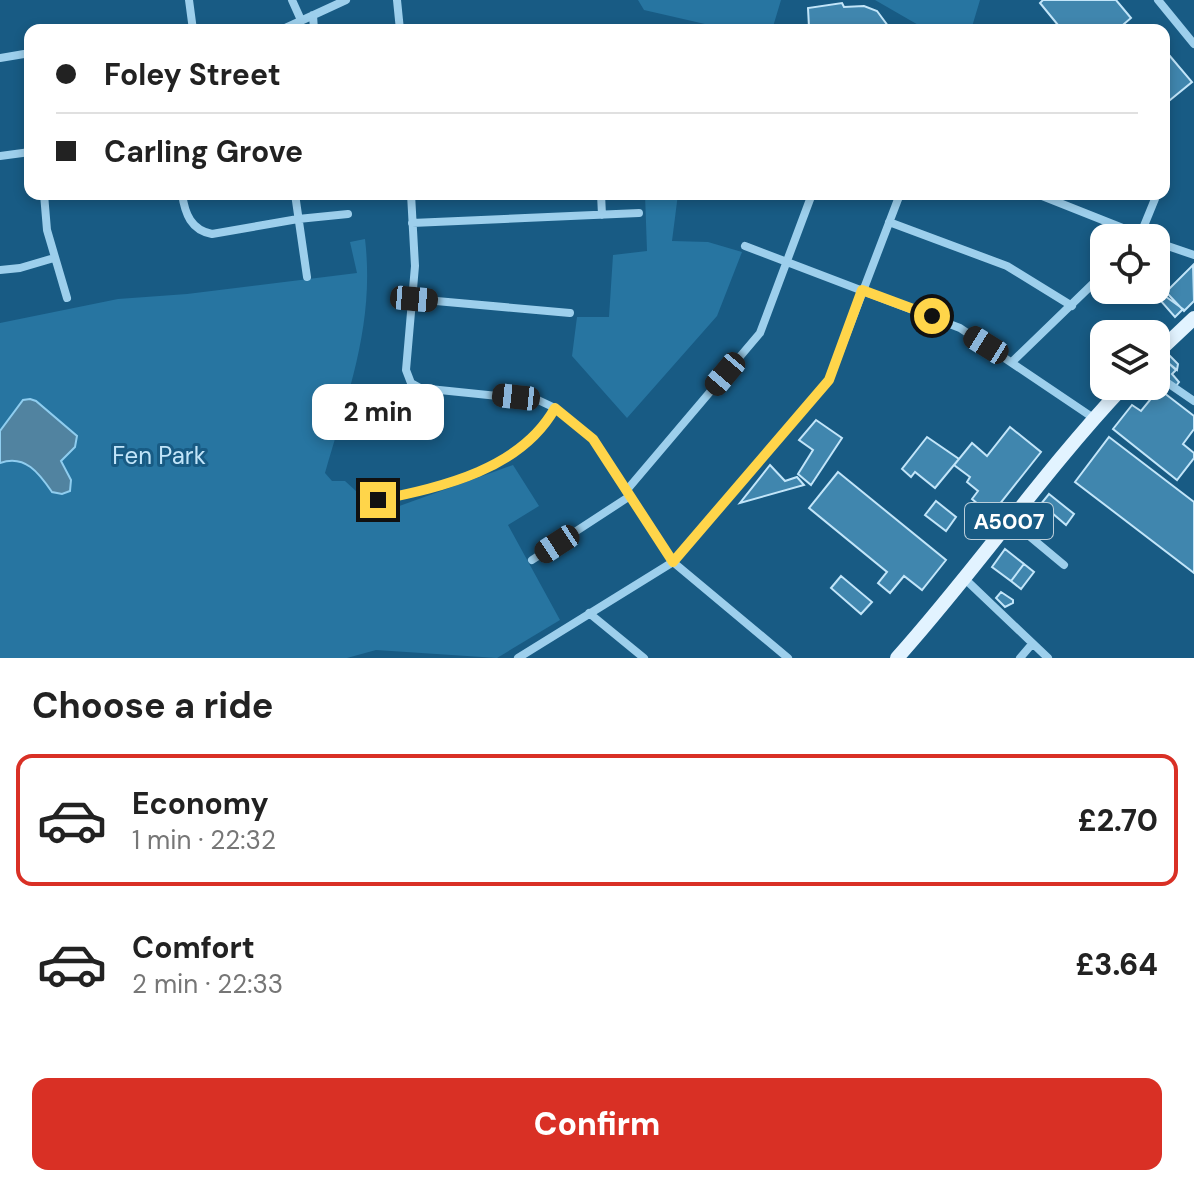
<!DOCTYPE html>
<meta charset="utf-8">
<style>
body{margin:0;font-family:"DM Sans",sans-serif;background:#f2f2f2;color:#222;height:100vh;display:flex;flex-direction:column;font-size:30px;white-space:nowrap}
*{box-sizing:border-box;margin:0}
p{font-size:26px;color:#767676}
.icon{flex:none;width:44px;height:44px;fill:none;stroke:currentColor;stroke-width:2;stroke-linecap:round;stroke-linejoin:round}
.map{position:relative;height:658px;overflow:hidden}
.side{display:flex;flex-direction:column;background:#fff;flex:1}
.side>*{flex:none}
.top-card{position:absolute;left:24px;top:24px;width:1146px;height:176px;border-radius:16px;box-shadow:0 4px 12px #0003;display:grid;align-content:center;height:176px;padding:0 32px;background:#fff}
.tools{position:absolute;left:1090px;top:224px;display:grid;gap:16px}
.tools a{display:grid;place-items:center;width:80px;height:80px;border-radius:16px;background:#fff;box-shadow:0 4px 12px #0003;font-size:40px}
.end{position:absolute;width:36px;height:36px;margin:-18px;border:10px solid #ffd54a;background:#111;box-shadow:0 0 0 4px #111}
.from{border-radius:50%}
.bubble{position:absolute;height:56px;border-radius:16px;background:#fff;box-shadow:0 4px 12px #0003;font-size:26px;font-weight:800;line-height:56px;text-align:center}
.car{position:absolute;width:24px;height:48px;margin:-24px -12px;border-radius:10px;box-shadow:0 0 6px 2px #0007;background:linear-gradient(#222 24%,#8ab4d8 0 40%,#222 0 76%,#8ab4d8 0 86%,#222 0)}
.top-card b{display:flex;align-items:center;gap:28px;height:76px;font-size:30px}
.top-card b+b{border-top:2px solid #e0e0e0}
.top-card i{width:20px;height:20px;background:#222}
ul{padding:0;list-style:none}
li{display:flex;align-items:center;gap:24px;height:132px;margin:0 16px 12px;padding:0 16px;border:4px solid transparent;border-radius:16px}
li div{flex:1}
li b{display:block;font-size:30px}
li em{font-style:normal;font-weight:800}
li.active{border-color:#d93025}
li>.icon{width:72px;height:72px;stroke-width:1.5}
h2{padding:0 32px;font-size:36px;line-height:96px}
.action{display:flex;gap:16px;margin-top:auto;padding:16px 32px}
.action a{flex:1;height:92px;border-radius:16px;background:#d93025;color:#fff;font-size:32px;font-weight:800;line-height:92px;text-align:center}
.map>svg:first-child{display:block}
.green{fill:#2775a1}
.water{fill:#5183a0;stroke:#8fcdef;stroke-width:2}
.building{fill:#4086ae;stroke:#c2e5f9;stroke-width:2}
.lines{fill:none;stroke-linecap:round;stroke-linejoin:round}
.minor{stroke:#9dcfec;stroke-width:8}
.primary{stroke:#e2f3ff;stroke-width:14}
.route{stroke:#ffd54a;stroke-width:10}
.labels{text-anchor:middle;stroke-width:6;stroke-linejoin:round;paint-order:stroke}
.shield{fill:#185b84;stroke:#baceda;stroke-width:2}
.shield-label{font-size:22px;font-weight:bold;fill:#fff}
.park-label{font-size:24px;fill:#c2e5f9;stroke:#185b84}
</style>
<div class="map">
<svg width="1194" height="658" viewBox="0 0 1194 658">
<rect width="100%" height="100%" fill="#185b84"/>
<path class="green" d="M 638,0 L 781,0 L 772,30 L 731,30 L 644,10 Z
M 875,0 L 980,0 L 971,30 L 927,30 Z
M 645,194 L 678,194 L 672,241 L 708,242 L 742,252 L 717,316 L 627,418 L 572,356 L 577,317 L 609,317 L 613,255 L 647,251 Z
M 365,239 C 375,324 348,393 325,473 L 332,481 L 345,481 L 380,513 L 513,465 L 539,506 L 508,525 L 560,620 L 497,658 L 376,650 L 347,658 L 0,658 L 0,323 L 118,299 L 187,294 L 357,273 L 350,242 Z"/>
<path class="water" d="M 30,399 L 36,401 L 77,436 L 75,447 L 61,461 L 71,480 L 70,491 L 62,494 L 52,492 C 39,473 25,454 0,463 L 0,431 L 23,400 Z"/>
<path class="building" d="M 1043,0 L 1116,0 L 1131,18 L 1117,30 L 1062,30 L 1040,3 Z
M 842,3 L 844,7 L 864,6 L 877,11 L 891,30 L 830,30 L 823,25 L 809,27 L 808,8 Z
M 1169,55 L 1192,82 L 1164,105 L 1164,59 Z
M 1193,265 L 1194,301 L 1184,311 L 1166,292 Z
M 1165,296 L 1183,309 L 1175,317 L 1160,300 Z
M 1170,356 L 1178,364 L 1177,370 L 1166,361 Z
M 1164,359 L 1176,370 L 1172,374 L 1179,382 L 1176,386 L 1156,373 L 1156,368 Z
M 1159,389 L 1194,416 L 1194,429 L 1183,444 L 1194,453 L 1194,458 L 1177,480 L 1113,429 L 1132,405 L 1141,411 Z
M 816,420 L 842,438 L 811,485 L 798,474 L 813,450 L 799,440 Z
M 1010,427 L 1041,452 L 991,515 L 972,499 L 978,491 L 967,482 L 970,477 L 954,465 L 972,443 L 987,456 Z
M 927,437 L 959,459 L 935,488 L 915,472 L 911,477 L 902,469 Z
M 1109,437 L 1194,502 L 1194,573 L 1075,482 Z
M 770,465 L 785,481 L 797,477 L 804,485 L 740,503 Z
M 838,472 L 946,560 L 922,590 L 904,576 L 890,593 L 878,583 L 887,572 L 809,508 Z
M 1049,494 L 1074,514 L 1066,525 L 1052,513 L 1047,519 L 1036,510 Z
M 936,501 L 956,517 L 946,531 L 925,515 Z
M 1005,549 L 1024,564 L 1011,581 L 992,567 Z
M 1024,564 L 1034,572 L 1021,589 L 1011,581 Z
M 841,576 L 872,602 L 861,614 L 831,588 Z
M 1001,592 L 1013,600 L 1013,603 L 1005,607 L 996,598 Z"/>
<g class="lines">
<path class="minor" d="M 189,0 L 193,30
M 292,0 L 301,20
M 397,0 L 400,30
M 1158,0 L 1194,44
M 313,15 L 314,30
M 281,30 L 346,0
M 0,58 L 30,53
M 0,156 L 30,152
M 44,194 L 47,230 L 67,298
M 182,194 C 185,214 191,230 212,234 L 298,219 L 348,214
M 295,194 L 307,277
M 411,194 L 415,266 L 406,370 L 411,383 L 420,388 L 538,400 L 555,408 L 593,439 L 673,562 L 788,658
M 601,194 L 602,215
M 1037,194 L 1148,238
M 889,222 L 1007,266 L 1072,306
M 412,223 L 639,213
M 1139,238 L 1157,194
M 1156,242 L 1194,255
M 745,246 L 960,328 L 1095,419
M 0,270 L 20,268 L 54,258
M 414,299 L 570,313
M 1013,361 L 1104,273
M 1156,375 L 1194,401
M 626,491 L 760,333 L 812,194
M 378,500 C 443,488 521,469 555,408
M 1010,520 L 1064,565
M 532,560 L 630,496
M 965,579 L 1048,658
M 589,613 L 644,658
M 518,658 L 673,562 L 829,380 L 900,194
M 1020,658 L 1032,644"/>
<path class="primary" d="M 1156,354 L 1194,318
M 897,658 C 976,570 1043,472 1124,386"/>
</g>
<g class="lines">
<path class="route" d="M 378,500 C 443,487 521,469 555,408 L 593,439 L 673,562 L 829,380 L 862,290 L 932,316"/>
</g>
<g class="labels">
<rect class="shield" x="965" y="503" width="88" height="36" rx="6"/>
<g class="shield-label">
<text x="1009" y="529">A5007</text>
</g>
<g class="park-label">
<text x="159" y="464">Fen Park</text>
</g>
</g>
</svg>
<div class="tools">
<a><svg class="icon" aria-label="locate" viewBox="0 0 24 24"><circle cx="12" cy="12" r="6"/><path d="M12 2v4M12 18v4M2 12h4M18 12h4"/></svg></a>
<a><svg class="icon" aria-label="layers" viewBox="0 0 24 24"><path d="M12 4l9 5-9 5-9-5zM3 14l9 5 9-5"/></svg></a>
</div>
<i class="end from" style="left:932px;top:316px"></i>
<i class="end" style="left:378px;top:500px"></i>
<div class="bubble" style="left:312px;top:384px;width:132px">2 min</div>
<i class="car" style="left:414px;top:299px;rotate:95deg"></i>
<i class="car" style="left:986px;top:345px;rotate:302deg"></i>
<i class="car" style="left:725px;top:374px;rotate:220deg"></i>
<i class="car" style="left:516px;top:397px;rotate:276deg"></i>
<i class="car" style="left:557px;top:544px;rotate:237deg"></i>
<div class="top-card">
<b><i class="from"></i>Foley Street</b>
<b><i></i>Carling Grove</b>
</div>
</div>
<section class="side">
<h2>Choose a ride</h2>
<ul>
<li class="active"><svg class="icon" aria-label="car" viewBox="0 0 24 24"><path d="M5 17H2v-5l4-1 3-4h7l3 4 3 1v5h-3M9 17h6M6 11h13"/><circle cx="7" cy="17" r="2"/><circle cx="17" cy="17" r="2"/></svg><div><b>Economy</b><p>1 min · 22:32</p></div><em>£2.70</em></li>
<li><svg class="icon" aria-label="car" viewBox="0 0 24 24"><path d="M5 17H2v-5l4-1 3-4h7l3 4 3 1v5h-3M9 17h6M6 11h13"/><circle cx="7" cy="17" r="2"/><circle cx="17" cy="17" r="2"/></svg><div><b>Comfort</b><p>2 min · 22:33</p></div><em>£3.64</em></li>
</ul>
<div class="action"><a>Confirm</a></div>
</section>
